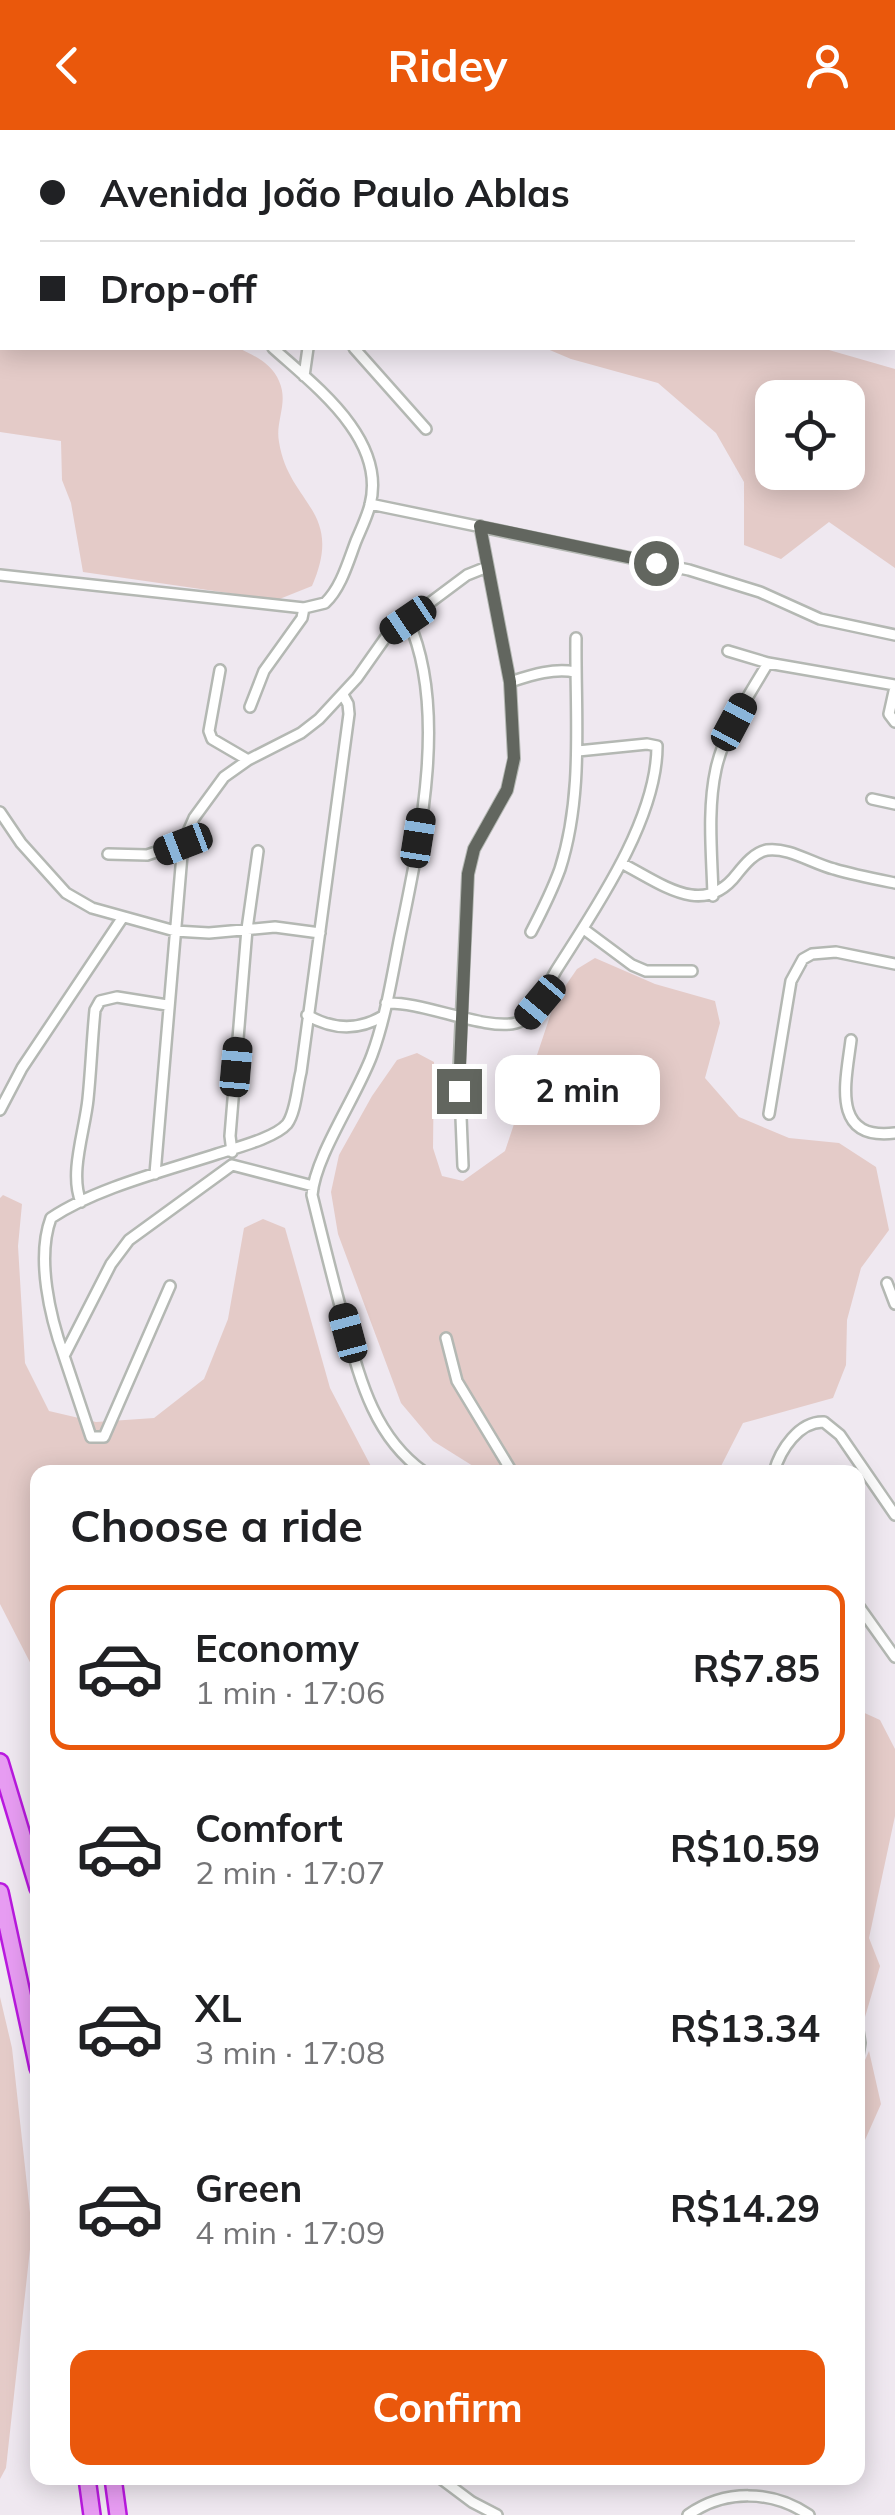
<!DOCTYPE html>
<meta charset="utf-8">
<style>
body{margin:0;font-family:Mulish,sans-serif;background:#f2f2f2;color:#202124;height:100vh;display:flex;flex-direction:column;font-size:38px;white-space:nowrap}
*{box-sizing:border-box;margin:0}
p{font-size:32px;color:#757577}
.icon{flex:none;width:55px;height:55px;fill:none;stroke:currentColor;stroke-width:2;stroke-linecap:round;stroke-linejoin:round}
.map{position:relative;flex:1;overflow:hidden}
.drawer{position:absolute;left:30px;top:1335px;width:835px;height:1020px;display:flex;flex-direction:column;background:#fff;border-radius:20px;box-shadow:0 5px 25px #0003}
.drawer>*{flex:none}
.top-card{position:absolute;left:0px;top:0px;width:895px;height:220px;box-shadow:0 5px 25px #0003;display:grid;align-content:center;height:220px;padding:0 40px;background:#fff}
.buttons{position:absolute;left:755px;top:250px;display:grid;gap:20px}
.buttons a{display:grid;place-items:center;width:110px;height:110px;border-radius:20px;background:#fff;box-shadow:0 5px 25px #0003;font-size:50px}
.end{position:absolute;width:45px;height:45px;margin:-22px;border:12px solid #62665f;background:#fff;box-shadow:0 0 0 5px #fff}
.from{border-radius:50%}
.bubble{position:absolute;height:70px;border-radius:20px;background:#fff;box-shadow:0 5px 25px #0003;font-size:32px;font-weight:700;line-height:70px;text-align:center}
.car{position:absolute;width:30px;height:60px;margin:-30px -15px;border-radius:12px;box-shadow:0 0 8px 2px #0007;background:linear-gradient(#222 24%,#8ab4d8 0 40%,#222 0 76%,#8ab4d8 0 86%,#222 0)}
.top-card b{display:flex;align-items:center;gap:35px;height:95px;font-size:38px}
.top-card b+b{border-top:2px solid #e0e0e0}
.top-card i{width:25px;height:25px;background:#202124}
ul{padding:0;list-style:none}
li{display:flex;align-items:center;gap:30px;height:165px;margin:0 20px 15px;padding:0 20px;border:5px solid transparent;border-radius:20px}
li div{flex:1}
li b{display:block;font-size:38px}
li em{font-style:normal;font-weight:700}
li.selected{border-color:#ea580c}
li>.icon{width:90px;height:90px;stroke-width:1.5}
h2{padding:0 40px;font-size:45px;line-height:120px}
.action{display:flex;gap:20px;margin-top:auto;padding:20px 40px}
.action a{flex:1;height:115px;border-radius:20px;background:#ea580c;color:#fff;font-size:40px;font-weight:700;line-height:115px;text-align:center}
header{display:flex;justify-content:space-between;align-items:center;height:130px;padding:0 40px;background:#ea580c;color:#fff;font-size:45px;font-weight:700}
.map>svg:first-child{display:block}
.green{fill:#e4cbc8;fill-rule:evenodd}
.lines{fill:none;stroke-linecap:round;stroke-linejoin:round}
.minor-casing{stroke:#b4b8b3;stroke-width:14}
.motorway-casing{stroke:#b919df;stroke-width:20}
.minor{stroke:#fff;stroke-width:9}
.motorway{stroke:#e79cf2;stroke-width:15}
.route{stroke:#62665f;stroke-width:12}
</style>
<header><svg class="icon" aria-label="back" viewBox="0 0 24 24"><path d="M15 5l-7 7 7 7"/></svg>Ridey<svg class="icon" aria-label="person" viewBox="0 0 24 24"><circle cx="12" cy="8" r="4"/><path d="M4 21q1-7 8-7t8 7"/></svg></header>
<div class="map">
<svg width="895" height="2385" viewBox="0 0 895 2385">
<rect width="100%" height="100%" fill="#efe8f0"/>
<path class="green" d="M 0,175 L 2,175 L 2,218 L 238,218 C 254,225 272,234 279,251 C 289,273 275,291 279,312 C 289,375 345,380 312,456 L 277,470 L 83,442 L 71,373 L 62,350 L 61,311 L 0,302 Z
M 545,218 L 822,218 L 895,239 L 895,438 L 829,392 L 781,429 L 744,415 L 744,352 L 716,303 L 658,253 L 571,229 ZM 772,268 L 848,268 L 848,342 L 772,342 Z
M 595,828 L 655,854 L 715,871 L 720,893 L 705,948 L 739,987 L 789,1008 L 839,1013 L 876,1037 L 889,1100 L 861,1138 L 847,1190 L 846,1235 L 833,1268 L 743,1293 L 718,1342 L 494,1342 L 473,1336 L 433,1311 L 401,1273 L 338,1104 L 331,1062 L 339,1025 L 372,966 L 397,930 L 417,923 L 434,932 L 433,1018 L 442,1046 L 463,1051 L 505,1021 L 555,871 L 577,839 Z
M 3,1065 L 22,1074 L 18,1116 L 25,1233 L 49,1281 L 96,1292 L 154,1288 L 204,1249 L 228,1189 L 244,1098 L 263,1089 L 285,1098 L 330,1258 L 374,1342 L 38,1342 L 37,1546 L 0,1474 L 0,1068 Z
M 858,1580 L 880,1590 L 895,1619 L 895,1686 L 869,1808 L 880,1836 L 865,1887 L 858,1886 Z
M 0,1867 L 12,1918 L 32,2101 L 6,2338 L 0,2349 Z
M 869,1921 L 881,1974 L 865,2010 L 858,2007 L 858,1946 Z"/>
<g class="lines">
<g class="minor-casing">
<path id="minor" d="M 356,2 L 357,0
M 490,2 L 491,0
M 604,2 L 604,0
M 806,2 L 807,0
M 892,140 L 895,141
M 0,167 L 2,167
M 354,218 L 426,299
M 304,246 L 308,218
M 370,374 L 689,440 L 760,462 L 820,489 L 895,505
M 0,445 L 304,478 L 325,473 C 341,458 348,432 356,411 C 361,399 367,387 370,375 C 387,309 315,256 273,218
M 408,490 C 449,580 419,713 400,806 C 392,846 386,887 372,925 C 357,966 315,1026 312,1065 C 322,1106 332,1146 343,1187 C 359,1245 372,1305 424,1342
M 728,521 L 768,533 L 895,555
M 220,540 L 209,601 L 212,609 L 248,630
M 510,552 C 532,545 553,538 575,542
M 895,557 L 889,584 L 895,592
M 250,577 L 264,541 L 302,488 L 304,478
M 872,669 L 895,674
M 0,682 L 21,713 L 66,763 L 92,778 L 175,801 L 209,803 L 275,797 L 320,803
M 108,724 L 147,725 L 183,713
M 621,733 C 661,753 703,789 737,744 C 745,734 755,722 767,720 C 789,717 813,734 834,739 C 854,745 875,749 895,753
M 713,766 C 712,725 707,680 716,639 C 724,602 749,565 768,533
M 585,800 L 632,835 L 646,841 L 692,841
M 531,802 C 542,781 552,761 560,739 C 584,664 575,584 576,508
M 386,873 C 422,871 486,901 516,893 C 538,887 546,856 557,839 C 595,779 657,690 657,616 L 647,614 L 578,621
M 307,885 C 333,900 358,901 383,886
M 851,910 C 846,951 830,1011 895,1003
M 0,980 L 22,938 L 123,787
M 769,984 L 791,851 L 803,829 L 812,824 L 836,822 L 895,834
M 232,1022 L 230,1006 L 247,799 L 258,721
M 463,1036 L 459,938 L 468,744 L 474,719 L 507,660 L 514,629 L 510,552 L 480,396
M 155,1044 L 183,713 L 194,688 L 224,647 L 248,630 L 301,603 L 319,589 L 357,548 L 388,504 L 467,445 L 487,437
M 81,1072 C 69,1043 85,1000 88,969 C 91,940 92,910 95,880 L 100,871 L 117,867 L 167,875
M 887,1153 L 895,1174
M 170,1156 L 104,1307 L 91,1307 L 64,1226 L 111,1134 L 129,1110 L 232,1035 L 313,1056
M 446,1208 L 457,1251 L 512,1342
M 64,1226 C 50,1187 36,1128 51,1088 C 96,1058 165,1041 217,1024 C 235,1018 275,1008 287,994 C 296,982 297,957 301,942 L 349,584 L 348,574 L 343,565
M 774,1342 C 780,1320 799,1291 824,1292 L 840,1305 L 895,1385
M 858,1475 L 895,1527
M 858,1901 L 860,1913 L 858,1925
M 440,2348 L 472,2372 L 497,2385
M 688,2385 C 725,2359 772,2360 809,2385"/>
</g>
<g class="motorway-casing">
<path id="motorway" d="M 0,1632 L 38,1758
M 0,1762 L 38,1938
M 87,2348 L 92,2385
M 113,2348 L 118,2385"/>
</g>
<use href="#minor" class="minor"/>
<use href="#motorway" class="motorway"/>
</g>
<g class="lines">
<path class="route" d="M 459,961 L 468,744 L 474,719 L 507,660 L 514,628 L 510,552 L 480,396 L 656,433"/>
</g>
</svg>
<div class="buttons">
<a><svg class="icon" aria-label="locate" viewBox="0 0 24 24"><circle cx="12" cy="12" r="6"/><path d="M12 2v4M12 18v4M2 12h4M18 12h4"/></svg></a>
</div>
<i class="end from" style="left:656px;top:433px"></i>
<i class="end" style="left:459px;top:961px"></i>
<div class="bubble" style="left:495px;top:925px;width:165px">2 min</div>
<i class="car" style="left:408px;top:490px;rotate:236deg"></i>
<i class="car" style="left:734px;top:592px;rotate:28deg"></i>
<i class="car" style="left:418px;top:708px;rotate:9deg"></i>
<i class="car" style="left:183px;top:714px;rotate:249deg"></i>
<i class="car" style="left:540px;top:872px;rotate:220deg"></i>
<i class="car" style="left:236px;top:937px;rotate:5deg"></i>
<i class="car" style="left:348px;top:1203px;rotate:345deg"></i>
<div class="top-card">
<b><i class="from"></i>Avenida João Paulo Ablas</b>
<b><i></i>Drop-off</b>
</div>
<section class="drawer">
<h2>Choose a ride</h2>
<ul>
<li class="selected"><svg class="icon" aria-label="car" viewBox="0 0 24 24"><path d="M5 17H2v-5l4-1 3-4h7l3 4 3 1v5h-3M9 17h6M6 11h13"/><circle cx="7" cy="17" r="2"/><circle cx="17" cy="17" r="2"/></svg><div><b>Economy</b><p>1 min · 17:06</p></div><em>R$7.85</em></li>
<li><svg class="icon" aria-label="car" viewBox="0 0 24 24"><path d="M5 17H2v-5l4-1 3-4h7l3 4 3 1v5h-3M9 17h6M6 11h13"/><circle cx="7" cy="17" r="2"/><circle cx="17" cy="17" r="2"/></svg><div><b>Comfort</b><p>2 min · 17:07</p></div><em>R$10.59</em></li>
<li><svg class="icon" aria-label="car" viewBox="0 0 24 24"><path d="M5 17H2v-5l4-1 3-4h7l3 4 3 1v5h-3M9 17h6M6 11h13"/><circle cx="7" cy="17" r="2"/><circle cx="17" cy="17" r="2"/></svg><div><b>XL</b><p>3 min · 17:08</p></div><em>R$13.34</em></li>
<li><svg class="icon" aria-label="car" viewBox="0 0 24 24"><path d="M5 17H2v-5l4-1 3-4h7l3 4 3 1v5h-3M9 17h6M6 11h13"/><circle cx="7" cy="17" r="2"/><circle cx="17" cy="17" r="2"/></svg><div><b>Green</b><p>4 min · 17:09</p></div><em>R$14.29</em></li>
</ul>
<div class="action"><a>Confirm</a></div>
</section>
</div>
